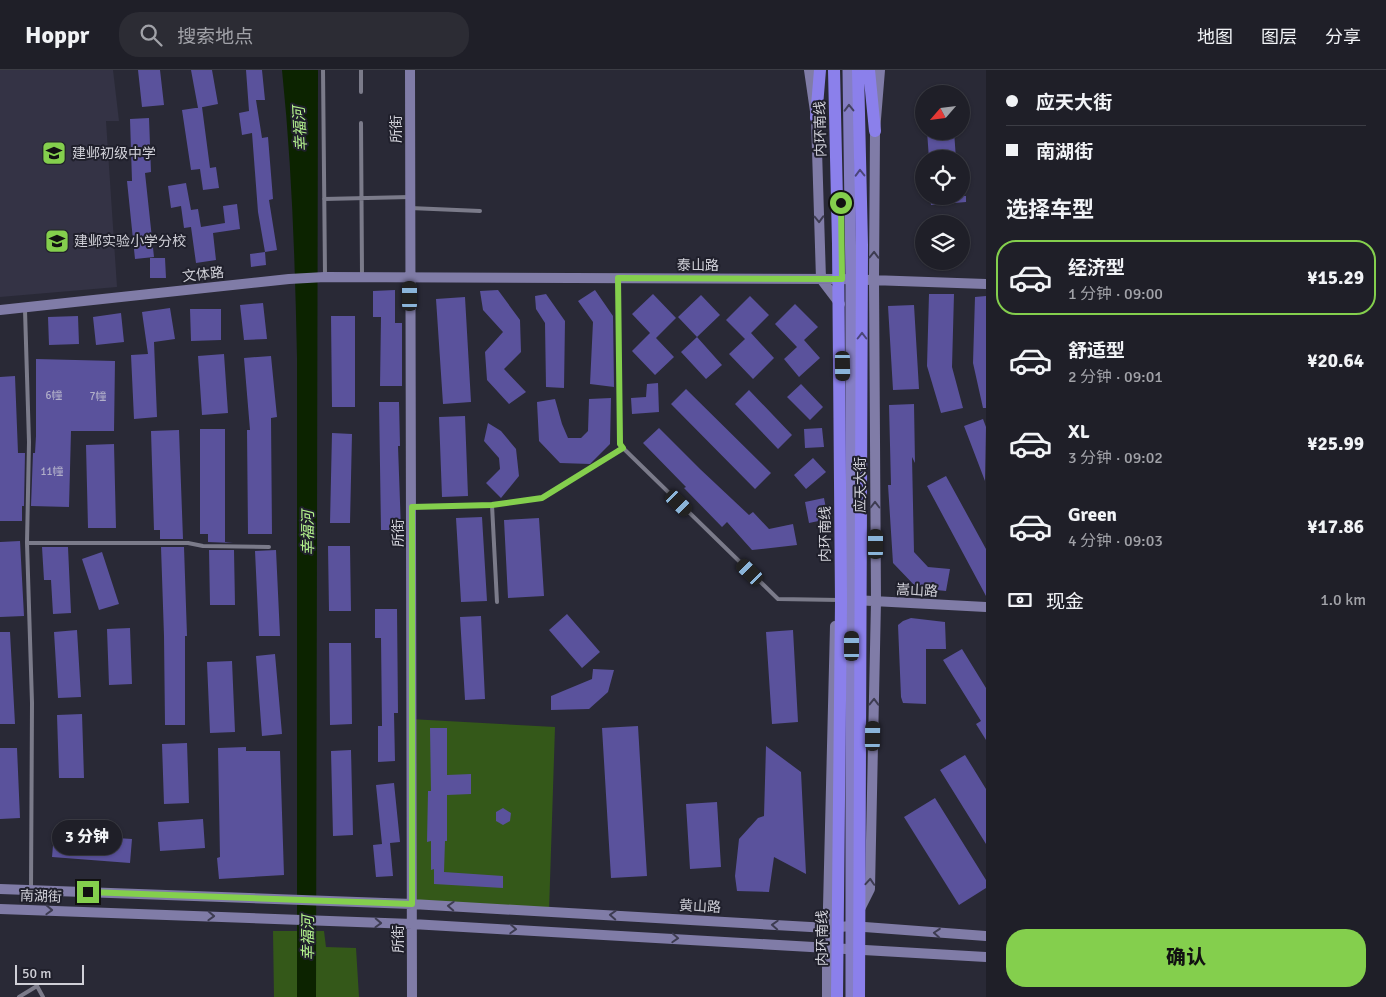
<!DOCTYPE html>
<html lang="zh">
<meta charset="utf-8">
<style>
body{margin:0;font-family:Signika,"Noto Sans SC",sans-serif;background:#2c2c34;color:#f1f3f6;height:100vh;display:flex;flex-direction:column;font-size:19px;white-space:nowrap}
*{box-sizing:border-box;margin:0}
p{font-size:16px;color:#a1a2a8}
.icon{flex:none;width:28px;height:28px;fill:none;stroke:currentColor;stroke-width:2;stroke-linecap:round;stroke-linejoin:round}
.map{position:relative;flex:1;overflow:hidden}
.details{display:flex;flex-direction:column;background:#1f1f28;width:400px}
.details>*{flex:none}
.hud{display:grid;align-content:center;height:110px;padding:0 20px;background:#1f1f28}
.needle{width:32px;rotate:242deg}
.fabs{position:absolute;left:915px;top:15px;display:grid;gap:10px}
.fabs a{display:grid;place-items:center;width:55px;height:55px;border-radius:50%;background:#1f1f28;box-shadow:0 1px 4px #0004,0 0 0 1px #3c3d45;font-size:25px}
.scale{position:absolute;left:15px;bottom:12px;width:69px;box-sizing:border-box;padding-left:5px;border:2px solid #d0d0d8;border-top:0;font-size:14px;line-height:18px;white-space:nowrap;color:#d0d0d8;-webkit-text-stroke:4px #20202c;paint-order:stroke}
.end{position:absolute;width:22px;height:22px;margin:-11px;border:6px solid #84cf4d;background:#111;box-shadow:0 0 0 2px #111}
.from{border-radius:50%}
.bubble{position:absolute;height:35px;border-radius:18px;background:#1f1f28;box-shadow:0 1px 4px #0004,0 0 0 1px #3c3d45;font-size:16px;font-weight:800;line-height:35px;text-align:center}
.car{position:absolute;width:15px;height:30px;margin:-15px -8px;border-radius:6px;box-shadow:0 0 4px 1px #0007;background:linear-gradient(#222 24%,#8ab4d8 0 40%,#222 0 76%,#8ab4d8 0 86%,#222 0)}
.hud b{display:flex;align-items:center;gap:18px;height:48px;font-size:19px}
.hud b+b{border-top:1px solid #3c3d45}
.hud i{width:12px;height:12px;background:#f1f3f6}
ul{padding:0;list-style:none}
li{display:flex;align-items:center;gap:15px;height:75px;margin:0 10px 8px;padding:0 10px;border:2px solid transparent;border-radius:20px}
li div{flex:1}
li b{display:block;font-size:19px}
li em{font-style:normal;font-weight:800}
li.current{border-color:#84cf4d}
li>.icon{width:45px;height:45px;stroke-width:1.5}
h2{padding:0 20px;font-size:22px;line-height:60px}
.pay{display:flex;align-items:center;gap:12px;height:55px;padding:0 20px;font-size:19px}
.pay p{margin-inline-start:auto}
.action{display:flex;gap:10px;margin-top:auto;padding:10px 20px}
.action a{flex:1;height:58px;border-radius:20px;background:#84cf4d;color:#111;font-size:20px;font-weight:800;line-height:58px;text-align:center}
header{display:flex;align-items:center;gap:30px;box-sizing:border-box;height:70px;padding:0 25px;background:#1f1f28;border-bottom:1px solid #3c3d45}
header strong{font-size:24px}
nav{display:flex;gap:28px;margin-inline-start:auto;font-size:18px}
.search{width:350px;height:45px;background:#2c2c34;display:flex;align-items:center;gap:12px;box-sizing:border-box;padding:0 18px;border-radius:20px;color:#a1a2a8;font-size:19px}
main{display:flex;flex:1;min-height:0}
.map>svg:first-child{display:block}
.built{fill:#343345}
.green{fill:#345819}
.water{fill:#0c2300}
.building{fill:#5a529c}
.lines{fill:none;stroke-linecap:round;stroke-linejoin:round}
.lane{stroke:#7b7b8a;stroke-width:4}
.secondary{stroke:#807ca7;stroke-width:10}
.primary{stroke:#857ec4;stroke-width:11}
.highway{stroke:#8b80eb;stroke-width:12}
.oneway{stroke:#434161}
.oneway2{stroke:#4b4678}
.oneway3{stroke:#3d3c51}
.route{stroke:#84cf4d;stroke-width:6}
.labels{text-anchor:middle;stroke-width:4;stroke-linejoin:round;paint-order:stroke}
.number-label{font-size:11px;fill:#b2b0c9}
.street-label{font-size:14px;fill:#d0d0d8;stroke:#20202c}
.poi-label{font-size:14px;fill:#d0d0d8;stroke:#20202c;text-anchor:start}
.water-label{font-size:15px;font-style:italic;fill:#b5f48e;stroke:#20202c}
</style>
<header>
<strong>Hoppr</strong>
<div class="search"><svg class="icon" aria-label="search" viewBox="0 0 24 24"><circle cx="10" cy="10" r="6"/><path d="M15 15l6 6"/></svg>搜索地点</div>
<nav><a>地图</a><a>图层</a><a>分享</a></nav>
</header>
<main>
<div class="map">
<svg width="986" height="927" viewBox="0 0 986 927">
<rect width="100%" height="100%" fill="#292936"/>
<path class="built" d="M 0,0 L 113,0 L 119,51 L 106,51 L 117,217 L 0,227 Z"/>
<path class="green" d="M 410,649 L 555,657 L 549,842 L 412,834 Z
M 273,861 L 324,861 L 326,877 L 356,878 L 359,927 L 274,927 Z"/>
<path class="water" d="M 282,0 L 318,0 L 316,927 L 297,927 L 297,288 C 295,192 292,96 282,0 Z"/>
<path class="building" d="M 138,0 L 160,0 L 164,35 L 142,37 Z
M 191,0 L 212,0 L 218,34 L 198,38 Z
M 246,0 L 262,0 L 265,30 L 256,30 L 262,68 L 268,67 L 273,129 L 269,130 L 277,180 L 265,182 L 258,142 L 252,63 L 242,65 L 239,43 L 249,41 Z
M 202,37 L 210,98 L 216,97 L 219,118 L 203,120 L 200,99 L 191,100 L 182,40 Z
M 149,48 L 151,102 L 145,103 L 154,187 L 135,189 L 127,111 L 132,111 L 130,49 Z
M 927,61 L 954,61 L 956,89 L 929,89 Z
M 186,113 L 191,140 L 198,139 L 201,157 L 225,153 L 223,136 L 237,134 L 240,159 L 213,163 L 216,190 L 196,193 L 191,157 L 184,158 L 181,136 L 171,138 L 168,116 Z
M 930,126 L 966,126 L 966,132 L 931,135 Z
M 265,182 L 266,195 L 251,197 L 250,184 Z
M 150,188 L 165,188 L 166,208 L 150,208 Z
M 395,220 L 395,253 L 402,253 L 402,316 L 380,316 L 381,247 L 373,247 L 373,221 Z
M 498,220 L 520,250 L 521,282 L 504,299 L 526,322 L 509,334 L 487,310 L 485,282 L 503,262 L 483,240 L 480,221 Z
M 595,220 L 613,246 L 614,317 L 590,314 L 593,252 L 578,231 Z
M 546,224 L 565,251 L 564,318 L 546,317 L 545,253 L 536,239 L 535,226 Z
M 653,224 L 676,248 L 656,268 L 674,287 L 655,305 L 632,281 L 650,263 L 632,244 Z
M 929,224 L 954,224 L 952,297 L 963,338 L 941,343 L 927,296 Z
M 701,225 L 720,245 L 697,267 L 678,247 Z
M 750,226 L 769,245 L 751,263 L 774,288 L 753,309 L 729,284 L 745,269 L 726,250 Z
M 986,226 L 986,338 L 983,338 L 973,293 L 975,227 Z
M 465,227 L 471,332 L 443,334 L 436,229 Z
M 263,233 L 267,269 L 244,270 L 240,235 Z
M 795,234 L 818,257 L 804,270 L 820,288 L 799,307 L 784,289 L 797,277 L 775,254 Z
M 914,235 L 919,319 L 893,320 L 888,236 Z
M 170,238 L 175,269 L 154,272 L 157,347 L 134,349 L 131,285 L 148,284 L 142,242 Z
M 190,239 L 221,239 L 221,270 L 191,271 Z
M 121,243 L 124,272 L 96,275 L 93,247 Z
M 78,246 L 79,274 L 49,275 L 48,247 Z
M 331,246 L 355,246 L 355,337 L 332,337 Z
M 697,267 L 722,295 L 706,309 L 681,282 Z
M 224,284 L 228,343 L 202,345 L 198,286 Z
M 271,286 L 277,347 L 271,348 L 272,464 L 248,464 L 247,360 L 250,360 L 244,288 Z
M 36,289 L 115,291 L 114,361 L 71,361 L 69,437 L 31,436 L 33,383 L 35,383 L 36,366 Z
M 15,306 L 18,383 L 25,383 L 24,436 L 22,436 L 22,451 L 0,451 L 0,307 Z
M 658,313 L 659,342 L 632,344 L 631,328 L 646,327 L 647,314 Z
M 801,314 L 823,337 L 810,350 L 787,327 Z
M 686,319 L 771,403 L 755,419 L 671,334 Z
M 749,320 L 792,365 L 778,379 L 735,334 Z
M 611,328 L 610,374 L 590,394 L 560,393 L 539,371 L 537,332 L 555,329 L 562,354 L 568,368 L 581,368 L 588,361 L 589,329 Z
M 379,332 L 399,332 L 400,376 L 398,376 L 401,460 L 381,460 Z
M 914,334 L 915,393 L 912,387 L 914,482 L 928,497 L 950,499 L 946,521 L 917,518 L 893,493 L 888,415 L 891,415 L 889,335 Z
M 465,346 L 468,426 L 442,427 L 439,347 Z
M 983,349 L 986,357 L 985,411 L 964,356 Z
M 488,353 L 501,361 L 516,379 L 519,406 L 501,428 L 486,413 L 500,399 L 499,388 L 484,371 Z
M 659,358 L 700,399 L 749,445 L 753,442 L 769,459 L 793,454 L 797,475 L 752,480 L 727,452 L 722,457 L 684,418 L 686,417 L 643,373 Z
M 822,358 L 824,377 L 805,378 L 804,359 Z
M 200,359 L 225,359 L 225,472 L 233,473 L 208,472 L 208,464 L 200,464 Z
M 179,360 L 183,469 L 160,469 L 160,460 L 154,460 L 151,361 Z
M 332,363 L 352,364 L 350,453 L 330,453 Z
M 114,374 L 116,458 L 88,458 L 86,375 Z
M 813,388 L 826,402 L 806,419 L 794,405 Z
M 946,406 L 986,479 L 986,526 L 927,416 Z
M 824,428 L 828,449 L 809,453 L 805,432 Z
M 482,447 L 487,531 L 461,532 L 456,448 Z
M 539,448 L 544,526 L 508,528 L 504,450 Z
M 20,471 L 24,546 L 0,547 L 0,472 Z
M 328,476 L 350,476 L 351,541 L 329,541 Z
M 42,477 L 68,477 L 71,543 L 53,544 L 51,510 L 44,510 Z
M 161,477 L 184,477 L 187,566 L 185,566 L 185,655 L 165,655 L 164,566 Z
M 209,480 L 234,480 L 235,535 L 210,535 Z
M 276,480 L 280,566 L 259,566 L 255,481 Z
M 102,482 L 119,534 L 99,540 L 82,489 Z
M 375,539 L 397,539 L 398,643 L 394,643 L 395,691 L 378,692 L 378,656 L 382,656 L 381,568 L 375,568 Z
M 567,544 L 600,582 L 582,598 L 549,560 Z
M 481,546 L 485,629 L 465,630 L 460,547 Z
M 911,548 L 945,552 L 946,579 L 926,579 L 926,634 L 903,633 L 901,627 L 898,555 L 903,551 Z
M 130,558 L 132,614 L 109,615 L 107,559 Z
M 77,560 L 81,627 L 58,628 L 54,562 Z
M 793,560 L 798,652 L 772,654 L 766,562 Z
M 0,562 L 10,562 L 15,654 L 0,654 Z
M 329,573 L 351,573 L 352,654 L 330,655 Z
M 962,579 L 986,618 L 986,670 L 976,654 L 981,651 L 943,590 Z
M 275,584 L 282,664 L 262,666 L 256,586 Z
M 232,591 L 235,662 L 210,663 L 207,592 Z
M 593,599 L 614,600 L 608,622 L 589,639 L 551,640 L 551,626 L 592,609 Z
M 82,644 L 84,708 L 59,708 L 57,645 Z
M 638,656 L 647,806 L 611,808 L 602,658 Z
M 430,658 L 447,658 L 447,705 L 471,704 L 471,724 L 447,725 L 447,771 L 445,771 L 444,802 L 503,806 L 503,818 L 434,814 L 434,799 L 431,800 L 431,771 L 427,772 L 428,721 L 431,721 Z
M 187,673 L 189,733 L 164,734 L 162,674 Z
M 766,676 L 801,702 L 806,804 L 774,787 L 769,822 L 737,821 L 735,806 L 739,769 L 758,748 L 764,746 Z
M 246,677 L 246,681 L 280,681 L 284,805 L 219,809 L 217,788 L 220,787 L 218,678 Z
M 0,678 L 17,678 L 20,748 L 0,749 Z
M 351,680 L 353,765 L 333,766 L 331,681 Z
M 965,685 L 986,719 L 986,774 L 940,700 Z
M 394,713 L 400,772 L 390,773 L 393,806 L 376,807 L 373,775 L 382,774 L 376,715 Z
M 935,728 L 986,810 L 986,818 L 959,835 L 904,747 Z
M 717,732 L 721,797 L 690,799 L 686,734 Z
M 503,738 L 511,743 L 510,751 L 503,755 L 496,751 L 496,742 Z
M 203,749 L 205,778 L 160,781 L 158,752 Z
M 54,764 L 132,769 L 130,793 L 52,787 Z"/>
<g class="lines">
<path class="lane" d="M 323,0 L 325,205
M 361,22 L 361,0
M 361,53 L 362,205
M 324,129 L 410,127
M 410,138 L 480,141
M 618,208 L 620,374 L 623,378
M 25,240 L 29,372 L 27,473 L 32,633 L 31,820
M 412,437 L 492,435
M 27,473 L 188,473 L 203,476 L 269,477
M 497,532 L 492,435 L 542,428 L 623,378 L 778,529 L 840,530
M 19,927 L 37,916 L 43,927"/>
<path class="secondary" d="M 410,0 L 412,927
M 809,0 L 816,48 L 821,209 L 840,234
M 0,240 L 289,209 L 325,207 L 842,209 L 986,214
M 854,530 L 986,537
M 0,819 L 412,834 L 828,858 L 851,856 L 986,866
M 0,839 L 412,854 L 986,887
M 860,839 L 870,819 L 876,531 L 874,209 L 875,61 L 880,0
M 827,927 L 827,877 L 835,556"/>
<path class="primary" d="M 848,0 L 851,209 L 851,927"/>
<path class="highway" d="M 834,0 L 838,174 L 841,532 L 837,927
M 858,0 L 862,175 L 859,927
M 869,0 L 875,61
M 816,48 L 820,0"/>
</g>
<defs><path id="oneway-chevron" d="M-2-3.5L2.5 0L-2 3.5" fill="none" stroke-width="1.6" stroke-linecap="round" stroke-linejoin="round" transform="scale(1.25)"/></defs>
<use class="oneway" href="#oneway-chevron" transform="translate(849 38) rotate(-91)"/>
<g class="oneway2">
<use href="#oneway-chevron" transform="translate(860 103) rotate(-91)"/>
<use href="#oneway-chevron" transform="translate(862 266) rotate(-90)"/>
</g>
<g class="oneway3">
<use href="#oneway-chevron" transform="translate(819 149) rotate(88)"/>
<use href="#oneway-chevron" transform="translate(874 185) rotate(-89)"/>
<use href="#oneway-chevron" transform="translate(875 435) rotate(-90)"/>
<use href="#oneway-chevron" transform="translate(874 632) rotate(-89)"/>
<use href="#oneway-chevron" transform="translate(870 812) rotate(-86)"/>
<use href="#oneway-chevron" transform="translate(451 836) rotate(-177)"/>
<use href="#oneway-chevron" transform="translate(49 840) rotate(2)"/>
<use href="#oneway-chevron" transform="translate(613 845) rotate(-177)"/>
<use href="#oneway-chevron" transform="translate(211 846) rotate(2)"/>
<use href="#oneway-chevron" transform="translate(378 853) rotate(2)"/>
<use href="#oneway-chevron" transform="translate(775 855) rotate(-177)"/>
<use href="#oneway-chevron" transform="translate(513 859) rotate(3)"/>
<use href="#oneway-chevron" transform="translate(937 863) rotate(-176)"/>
<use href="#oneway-chevron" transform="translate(675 868) rotate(3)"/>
</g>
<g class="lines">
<path class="route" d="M 88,822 L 412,834 L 412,437 L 492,435 L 542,428 L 623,378 L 620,374 L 618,208 L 842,209 L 841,133"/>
</g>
<defs>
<g id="school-square" transform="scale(1.25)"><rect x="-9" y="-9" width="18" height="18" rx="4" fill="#84cf4d" stroke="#20202c"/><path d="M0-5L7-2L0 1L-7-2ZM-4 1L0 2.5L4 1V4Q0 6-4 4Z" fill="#111"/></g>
</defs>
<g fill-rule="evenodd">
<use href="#school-square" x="54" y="83"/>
<use href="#school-square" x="57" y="171"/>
</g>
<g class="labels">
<g class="number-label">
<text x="54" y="329">6幢</text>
<text x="98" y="330">7幢</text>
<text x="52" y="405">11幢</text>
</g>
<g class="street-label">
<text transform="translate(396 59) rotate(-90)" y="5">所街</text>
<text transform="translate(820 59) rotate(-91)" y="5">内环南线</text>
<text x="698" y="200">泰山路</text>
<text transform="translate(203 204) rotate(-6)" y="5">文体路</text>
<text transform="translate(860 415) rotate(-90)" y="5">应天大街</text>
<text transform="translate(398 463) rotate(-90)" y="5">所街</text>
<text transform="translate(825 464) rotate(-90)" y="5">内环南线</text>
<text transform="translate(917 520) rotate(3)" y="5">嵩山路</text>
<text transform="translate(41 826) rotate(2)" y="5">南湖街</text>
<text transform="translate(700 836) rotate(3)" y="5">黄山路</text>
<text transform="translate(822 868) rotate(-90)" y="5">内环南线</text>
<text transform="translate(398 869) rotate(-90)" y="5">所街</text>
</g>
<g class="poi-label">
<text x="72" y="88">建邺初级中学</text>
<text x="74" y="176">建邺实验小学分校</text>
</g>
<g class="water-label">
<text transform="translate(300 59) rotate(-93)" y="5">幸福河</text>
<text transform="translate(308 463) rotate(-90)" y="5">幸福河</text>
<text transform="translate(308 868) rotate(-90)" y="5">幸福河</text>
</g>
</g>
</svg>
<div class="fabs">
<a><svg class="needle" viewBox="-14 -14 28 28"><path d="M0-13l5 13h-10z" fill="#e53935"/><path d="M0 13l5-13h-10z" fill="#a1a2a8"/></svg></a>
<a><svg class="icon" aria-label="locate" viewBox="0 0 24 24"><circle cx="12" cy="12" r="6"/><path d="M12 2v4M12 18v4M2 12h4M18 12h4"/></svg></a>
<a><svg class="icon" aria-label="layers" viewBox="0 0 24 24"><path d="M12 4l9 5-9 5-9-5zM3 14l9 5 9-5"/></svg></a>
</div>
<div class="scale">50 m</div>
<i class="end from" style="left:841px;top:133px"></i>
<i class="end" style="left:88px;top:822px"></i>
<div class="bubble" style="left:52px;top:750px;width:70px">3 分钟</div>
<i class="car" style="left:410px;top:226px;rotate:0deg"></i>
<i class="car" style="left:843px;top:296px;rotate:179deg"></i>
<i class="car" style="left:679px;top:433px;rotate:134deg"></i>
<i class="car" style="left:876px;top:474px;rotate:0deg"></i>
<i class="car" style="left:750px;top:502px;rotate:314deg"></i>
<i class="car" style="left:852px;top:576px;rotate:0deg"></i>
<i class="car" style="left:873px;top:666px;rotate:1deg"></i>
</div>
<section class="details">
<div class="hud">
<b><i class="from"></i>应天大街</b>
<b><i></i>南湖街</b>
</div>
<h2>选择车型</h2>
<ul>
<li class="current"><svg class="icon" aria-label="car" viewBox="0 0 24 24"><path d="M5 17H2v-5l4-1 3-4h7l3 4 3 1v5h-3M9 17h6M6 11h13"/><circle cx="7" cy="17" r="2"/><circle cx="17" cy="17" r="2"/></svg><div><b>经济型</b><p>1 分钟 · 09:00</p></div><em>¥15.29</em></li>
<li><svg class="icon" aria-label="car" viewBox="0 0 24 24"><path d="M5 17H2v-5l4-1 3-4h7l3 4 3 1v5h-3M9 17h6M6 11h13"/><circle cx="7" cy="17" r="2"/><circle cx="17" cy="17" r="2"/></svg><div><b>舒适型</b><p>2 分钟 · 09:01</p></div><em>¥20.64</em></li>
<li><svg class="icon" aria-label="car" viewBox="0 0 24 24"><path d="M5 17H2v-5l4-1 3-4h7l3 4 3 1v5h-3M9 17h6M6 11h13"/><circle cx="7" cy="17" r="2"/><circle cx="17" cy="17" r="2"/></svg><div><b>XL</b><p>3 分钟 · 09:02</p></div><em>¥25.99</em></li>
<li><svg class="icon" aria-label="car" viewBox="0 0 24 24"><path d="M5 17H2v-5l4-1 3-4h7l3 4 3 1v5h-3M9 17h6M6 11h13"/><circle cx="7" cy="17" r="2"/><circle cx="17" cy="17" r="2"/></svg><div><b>Green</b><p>4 分钟 · 09:03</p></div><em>¥17.86</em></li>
</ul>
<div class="pay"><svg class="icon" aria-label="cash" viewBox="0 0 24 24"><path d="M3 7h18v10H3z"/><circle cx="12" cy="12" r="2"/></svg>现金<p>1.0 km</p></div>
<div class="action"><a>确认</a></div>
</section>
</main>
